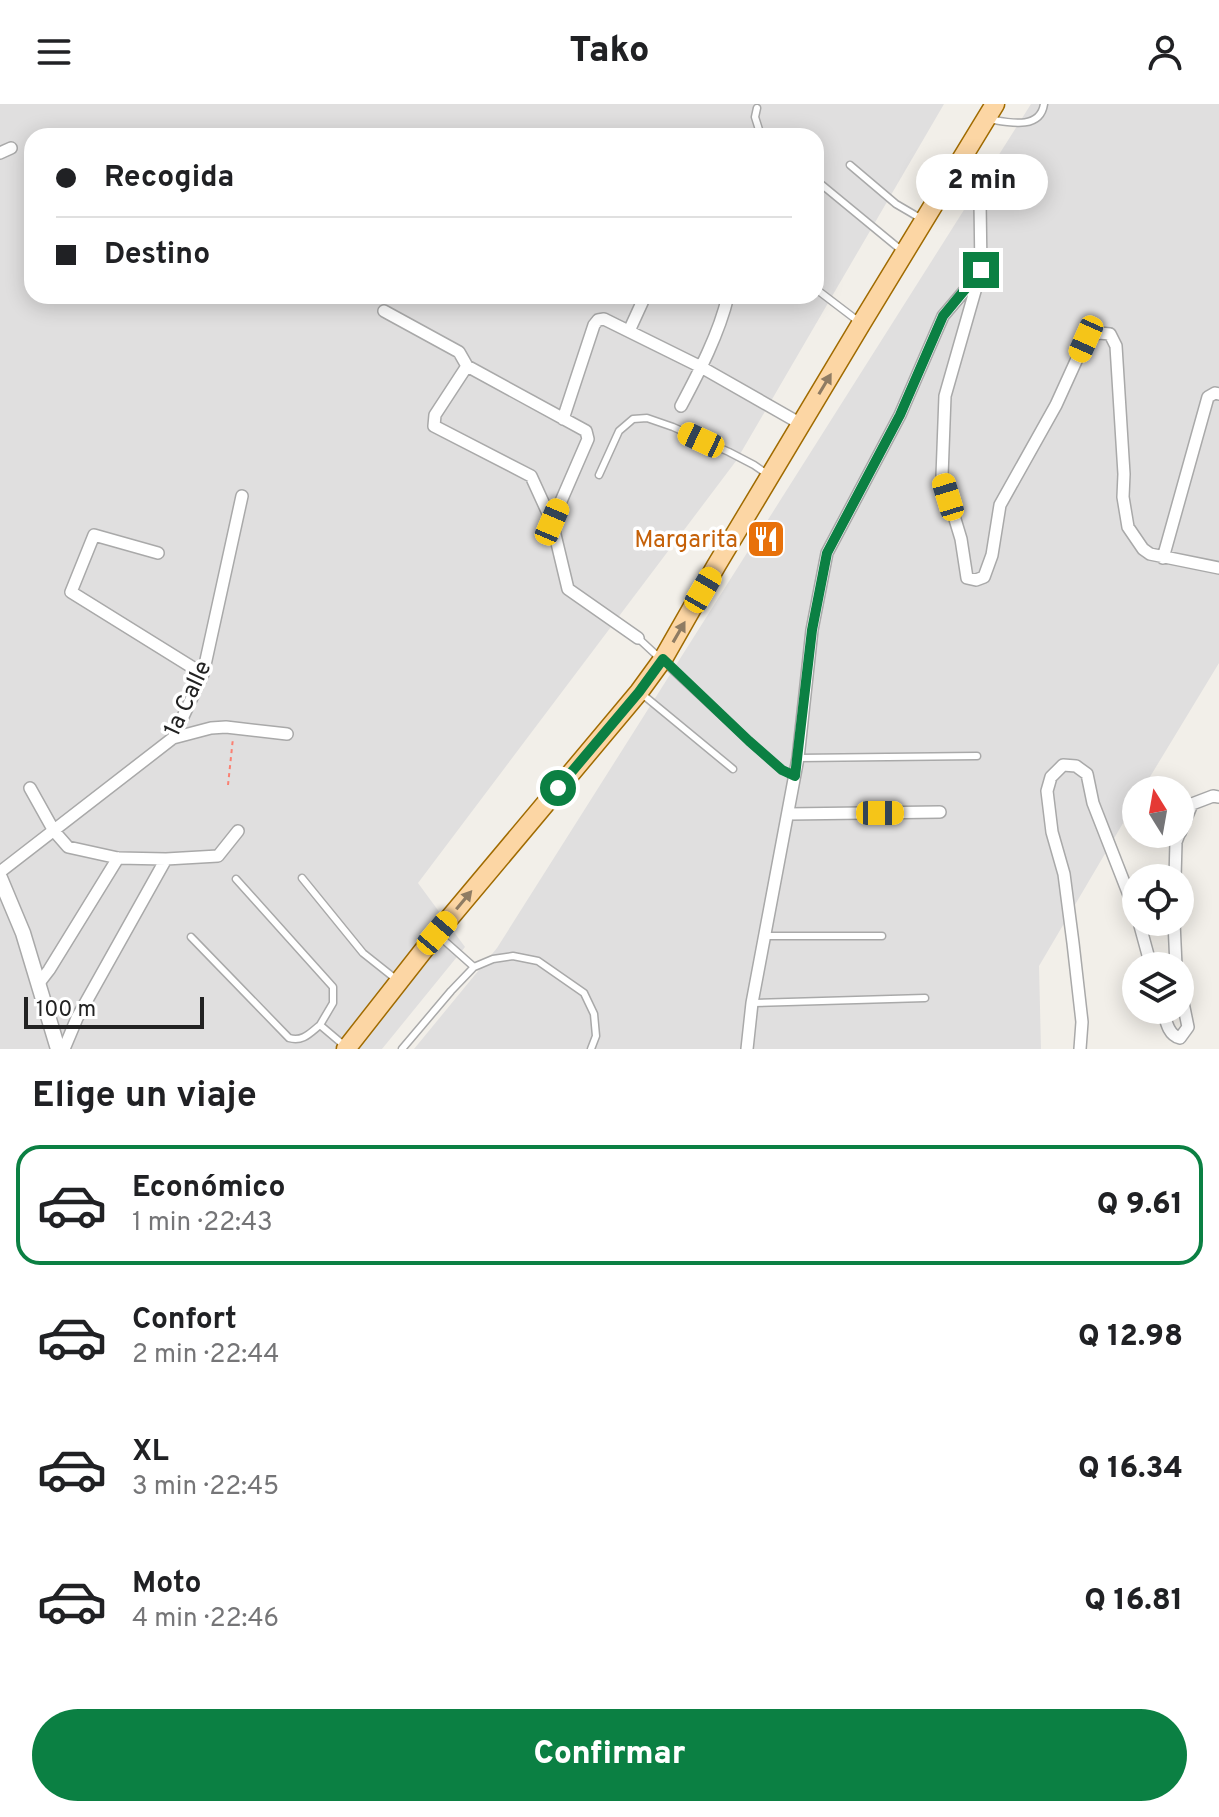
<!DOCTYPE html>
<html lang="es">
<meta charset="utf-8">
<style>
body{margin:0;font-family:Overpass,sans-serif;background:#f6f6f6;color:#202124;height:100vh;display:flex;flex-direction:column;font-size:30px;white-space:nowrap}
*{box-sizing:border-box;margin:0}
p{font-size:26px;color:#757577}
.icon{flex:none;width:44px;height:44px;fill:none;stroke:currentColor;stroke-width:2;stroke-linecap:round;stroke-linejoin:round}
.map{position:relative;height:945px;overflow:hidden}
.panel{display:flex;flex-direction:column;background:#fff;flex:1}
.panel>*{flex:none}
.banner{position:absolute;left:24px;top:24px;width:800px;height:176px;border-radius:24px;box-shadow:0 4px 20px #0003;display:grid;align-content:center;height:176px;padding:0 32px;background:#fff}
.needle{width:52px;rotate:349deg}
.controls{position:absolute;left:1122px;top:672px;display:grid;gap:16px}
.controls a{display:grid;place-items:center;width:72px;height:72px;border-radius:50%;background:#fff;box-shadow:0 4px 20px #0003;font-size:40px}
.scale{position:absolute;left:24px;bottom:20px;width:180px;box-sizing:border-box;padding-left:8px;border:4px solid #222;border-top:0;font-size:22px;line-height:28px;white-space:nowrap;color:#222;-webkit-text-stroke:6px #fff;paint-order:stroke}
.end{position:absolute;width:36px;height:36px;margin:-18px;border:10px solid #0b8043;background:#fff;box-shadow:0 0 0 4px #fff}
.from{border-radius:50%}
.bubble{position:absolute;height:56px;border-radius:28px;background:#fff;box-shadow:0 4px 20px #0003;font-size:26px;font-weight:800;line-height:56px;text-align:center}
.car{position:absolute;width:24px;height:48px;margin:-24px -12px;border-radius:10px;box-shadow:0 0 6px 2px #0007;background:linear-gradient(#f5c518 24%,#345 0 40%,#f5c518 0 76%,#345 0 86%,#f5c518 0)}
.banner b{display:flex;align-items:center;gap:28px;height:76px;font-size:30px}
.banner b+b{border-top:2px solid #e0e0e0}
.banner i{width:20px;height:20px;background:#202124}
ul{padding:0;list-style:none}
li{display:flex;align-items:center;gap:24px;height:120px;margin:0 16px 12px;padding:0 16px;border:4px solid transparent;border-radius:24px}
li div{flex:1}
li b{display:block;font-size:30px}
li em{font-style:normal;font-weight:800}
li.current{border-color:#0b8043}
li>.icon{width:72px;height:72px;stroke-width:1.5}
h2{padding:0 32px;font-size:36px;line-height:96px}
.primary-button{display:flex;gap:16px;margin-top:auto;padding:16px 32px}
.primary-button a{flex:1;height:92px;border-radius:48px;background:#0b8043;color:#fff;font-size:32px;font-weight:800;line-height:92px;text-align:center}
header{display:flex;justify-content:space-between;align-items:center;height:104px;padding:0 32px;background:#fff;font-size:36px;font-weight:800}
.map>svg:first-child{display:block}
.residential{fill:#e0dfdf;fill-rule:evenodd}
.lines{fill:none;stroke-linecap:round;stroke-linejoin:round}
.service-casing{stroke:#a9a9a9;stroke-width:9}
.minor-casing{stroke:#a9a9a9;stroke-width:14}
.tertiary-casing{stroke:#a9a9a9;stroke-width:17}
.primary-casing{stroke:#a06b00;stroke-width:21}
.path{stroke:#fa8072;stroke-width:2;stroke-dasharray:4 4;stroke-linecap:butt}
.service{stroke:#fff;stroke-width:6}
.minor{stroke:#fff;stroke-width:11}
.tertiary{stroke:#fff;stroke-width:14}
.primary{stroke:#fcd6a4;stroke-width:18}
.oneway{fill:#8f7c63}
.route{stroke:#0b8043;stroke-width:10}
.labels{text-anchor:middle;stroke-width:7;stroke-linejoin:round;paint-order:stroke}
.food-label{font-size:24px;fill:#c56008;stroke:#fff;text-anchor:end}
.street-label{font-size:24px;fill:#222;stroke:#fff}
</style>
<header><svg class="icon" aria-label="menu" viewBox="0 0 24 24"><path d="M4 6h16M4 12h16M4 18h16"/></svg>Tako<svg class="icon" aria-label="person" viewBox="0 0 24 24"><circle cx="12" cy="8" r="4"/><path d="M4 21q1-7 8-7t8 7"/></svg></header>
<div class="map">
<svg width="1219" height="945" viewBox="0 0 1219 945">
<rect width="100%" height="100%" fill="#f2efe9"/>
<path class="residential" d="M 0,0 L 944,0 L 736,357 L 418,779 L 465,843 L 382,945 L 0,945 ZM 32,32 L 816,32 L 816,192 L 32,192 Z
M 1031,0 L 1219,0 L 1219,559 L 1142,686 L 1136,686 L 1136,697 L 1039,862 L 1041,945 L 414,945 L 497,844 Z"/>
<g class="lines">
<g class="service-casing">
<path id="service" d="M 757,4 L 755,13 L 761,32
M 988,15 C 1007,18 1040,27 1044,0
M 850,61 L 896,100 L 920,114
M 816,76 L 901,146
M 816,185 L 858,217
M 599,371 L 619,327 L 633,315 L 647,314 L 673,323 L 729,348 L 754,361 L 767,370
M 638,534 L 749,637 L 782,666 L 795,672
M 642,590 L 733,665
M 798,654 L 977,652
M 302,774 L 363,849 L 397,876
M 236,775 L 333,883 L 333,899 L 320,921 L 346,943
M 438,831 L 474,863
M 765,832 L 882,832
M 191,833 L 289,934 C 303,938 310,929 320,921
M 752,899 L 925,894
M 402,945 L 451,887 L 474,863 L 493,855 L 513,852 L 538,857 L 584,889 L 594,910 L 596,932 L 591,945"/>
</g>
<g class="minor-casing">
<path id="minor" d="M 966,46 L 980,98 L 981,166 L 945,292 L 942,372 L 961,435 L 967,474 L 976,476 L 984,473 L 992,451 L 1000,401 L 1056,301 L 1086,235 L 1099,229 L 1110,230 L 1116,242 L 1124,370 L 1123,393 L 1128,423 L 1143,445 L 1150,450 L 1219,464
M 0,49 L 11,44
M 384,207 L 459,248 L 467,262 L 586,327 L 588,335 L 552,418
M 629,227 L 645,192
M 467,262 L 435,311 L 434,322 L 531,372 L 552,418 L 568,485 L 638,534
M 681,302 C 699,268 719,230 728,192
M 563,315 L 594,221 L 598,216 L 604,215 L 701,263 L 801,320
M 158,449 L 94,431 L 71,488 L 203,570
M 1163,454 L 1208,293 L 1215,289 L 1219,290
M 173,634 L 211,624 L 226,623 L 287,630
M 30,684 L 54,727 L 68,743 L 118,754 L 166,755 L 218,752 L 238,727
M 788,710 L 940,708
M 1180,729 L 1192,700 L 1213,692 L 1219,693
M 0,768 L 173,634 L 203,570 L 242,392
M 1175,774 L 1176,738 L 1179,730
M 1139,818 L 1151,862
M 1174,818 L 1176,862
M 39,879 L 49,866 L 118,754
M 1163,906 C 1166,917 1168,931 1180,934 L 1188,923 L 1180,884
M 64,945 L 77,914 L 166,755
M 747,945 L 752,899 L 798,654 L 812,526 L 827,449 L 900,311 L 943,212 L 977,172
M 1080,945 L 1082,918 L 1073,839 L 1064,770 L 1052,728 L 1047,687 L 1051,673 L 1063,661 L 1076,662 L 1087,670 L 1093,699 L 1136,809"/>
</g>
<g class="tertiary-casing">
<path id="tertiary" d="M 0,774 L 23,829 L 58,945"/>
</g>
<g class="primary-casing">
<path id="primary" d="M 346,945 L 437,829 L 639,588 L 663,555 L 716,462 L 861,220 L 995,0"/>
</g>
<path class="path" d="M 228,681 L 233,634"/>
<use href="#service" class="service"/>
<use href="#minor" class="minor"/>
<use href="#tertiary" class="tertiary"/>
<use href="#primary" class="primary"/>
</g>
<defs><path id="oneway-solid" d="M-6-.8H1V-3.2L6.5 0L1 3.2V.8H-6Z" transform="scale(2)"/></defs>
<g class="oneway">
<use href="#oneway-solid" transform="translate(825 280) rotate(-59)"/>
<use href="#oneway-solid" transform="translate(679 528) rotate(-60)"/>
<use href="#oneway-solid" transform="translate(464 796) rotate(-50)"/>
</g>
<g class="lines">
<path class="route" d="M 558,684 L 639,588 L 663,555 L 749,637 L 782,666 L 795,672 L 812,526 L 827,449 L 900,311 L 943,212 L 981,166"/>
</g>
<defs>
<g id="restaurant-square" transform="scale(2)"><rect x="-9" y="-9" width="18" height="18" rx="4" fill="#e8710a" stroke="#fff"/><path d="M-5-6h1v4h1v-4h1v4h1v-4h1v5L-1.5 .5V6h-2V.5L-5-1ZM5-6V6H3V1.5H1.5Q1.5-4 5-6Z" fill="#fff"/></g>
</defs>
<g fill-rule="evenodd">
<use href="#restaurant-square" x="766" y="435"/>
</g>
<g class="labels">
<g class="food-label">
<text x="738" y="443">Margarita</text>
</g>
<g class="street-label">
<text transform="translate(187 594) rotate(-65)" y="8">1a Calle</text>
</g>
</g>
</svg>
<div class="controls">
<a><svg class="needle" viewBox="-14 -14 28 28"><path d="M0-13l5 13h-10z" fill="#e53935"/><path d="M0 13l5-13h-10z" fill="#757577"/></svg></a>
<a><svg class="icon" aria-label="locate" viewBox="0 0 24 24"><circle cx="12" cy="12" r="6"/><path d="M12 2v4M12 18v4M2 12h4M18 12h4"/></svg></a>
<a><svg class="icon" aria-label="layers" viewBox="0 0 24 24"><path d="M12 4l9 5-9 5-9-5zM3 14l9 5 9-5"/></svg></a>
</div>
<div class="scale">100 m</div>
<i class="end from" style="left:558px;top:684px"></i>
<i class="end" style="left:981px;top:166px"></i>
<div class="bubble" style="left:916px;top:50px;width:132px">2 min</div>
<i class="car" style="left:1086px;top:235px;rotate:204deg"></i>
<i class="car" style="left:701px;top:336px;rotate:295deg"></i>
<i class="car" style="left:948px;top:393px;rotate:343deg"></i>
<i class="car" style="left:552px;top:418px;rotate:23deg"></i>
<i class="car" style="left:703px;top:486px;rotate:30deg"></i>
<i class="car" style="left:880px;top:709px;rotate:90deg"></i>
<i class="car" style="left:437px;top:829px;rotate:40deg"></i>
<div class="banner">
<b><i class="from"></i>Recogida</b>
<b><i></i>Destino</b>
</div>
</div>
<section class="panel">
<h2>Elige un viaje</h2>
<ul>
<li class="current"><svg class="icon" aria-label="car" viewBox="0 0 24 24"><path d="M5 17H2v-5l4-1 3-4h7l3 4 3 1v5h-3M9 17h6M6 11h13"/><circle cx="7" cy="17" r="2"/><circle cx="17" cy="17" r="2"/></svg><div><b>Económico</b><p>1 min · 22:43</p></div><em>Q 9.61</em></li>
<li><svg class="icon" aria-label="car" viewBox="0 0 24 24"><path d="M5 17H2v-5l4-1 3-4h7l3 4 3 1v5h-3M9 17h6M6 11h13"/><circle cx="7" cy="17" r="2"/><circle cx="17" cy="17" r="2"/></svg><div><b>Confort</b><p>2 min · 22:44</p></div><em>Q 12.98</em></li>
<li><svg class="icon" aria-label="car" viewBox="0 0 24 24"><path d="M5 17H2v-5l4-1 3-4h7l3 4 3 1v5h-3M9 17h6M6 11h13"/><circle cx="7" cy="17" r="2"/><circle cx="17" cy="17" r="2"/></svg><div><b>XL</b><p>3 min · 22:45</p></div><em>Q 16.34</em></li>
<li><svg class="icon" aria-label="car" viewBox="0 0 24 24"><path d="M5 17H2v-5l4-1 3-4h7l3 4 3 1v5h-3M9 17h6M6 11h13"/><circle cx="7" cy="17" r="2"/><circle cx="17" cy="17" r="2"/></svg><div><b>Moto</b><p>4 min · 22:46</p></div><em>Q 16.81</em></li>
</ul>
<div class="primary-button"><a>Confirmar</a></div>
</section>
